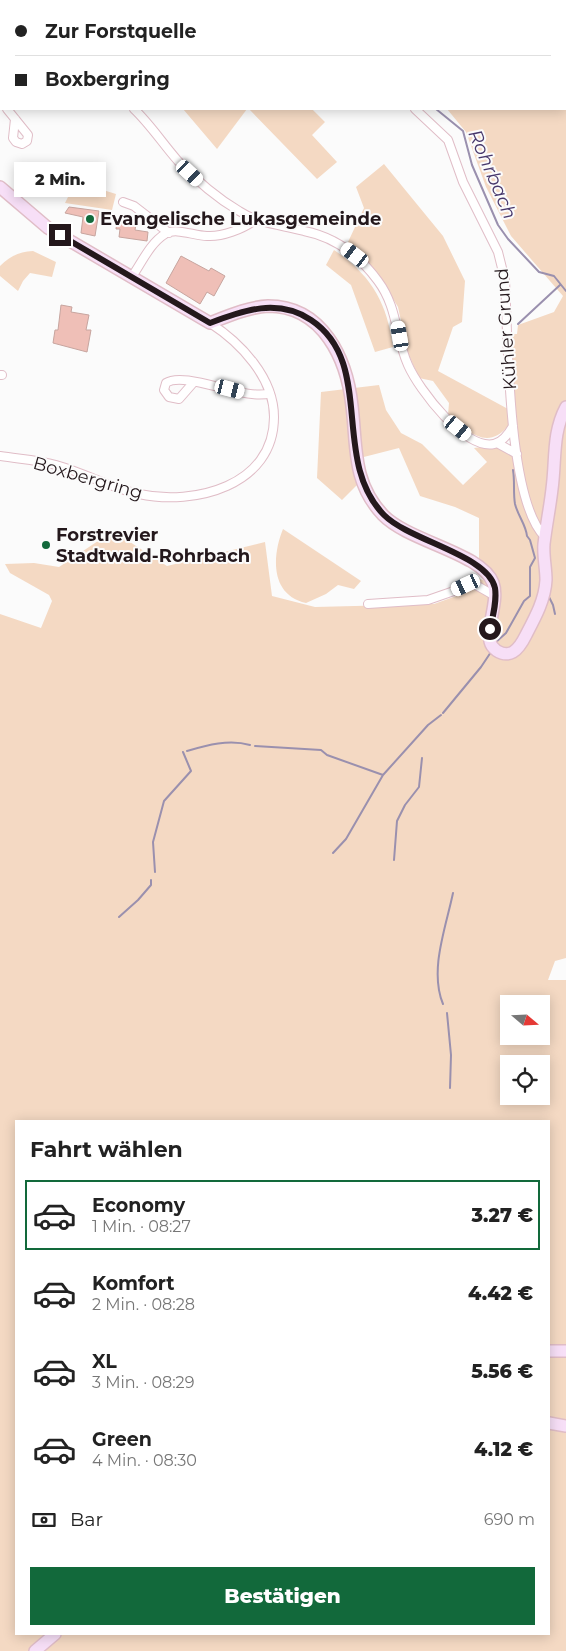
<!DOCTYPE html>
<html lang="de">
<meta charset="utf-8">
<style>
body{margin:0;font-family:Montserrat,sans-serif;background:#f6f6f6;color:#222;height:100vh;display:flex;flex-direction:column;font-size:19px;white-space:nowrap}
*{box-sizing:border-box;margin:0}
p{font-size:16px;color:#767676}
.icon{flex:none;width:28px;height:28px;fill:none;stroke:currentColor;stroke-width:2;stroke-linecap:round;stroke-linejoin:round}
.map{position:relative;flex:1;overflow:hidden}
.sheet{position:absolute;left:15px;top:1120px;width:535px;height:515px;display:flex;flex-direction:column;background:#fff;border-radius:0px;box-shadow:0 2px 12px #0003}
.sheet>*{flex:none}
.top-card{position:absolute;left:0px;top:0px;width:566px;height:110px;box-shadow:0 2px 12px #0003;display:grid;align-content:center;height:110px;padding:0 15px;background:#fff}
.needle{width:32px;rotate:109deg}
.fabs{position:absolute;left:500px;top:995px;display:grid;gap:10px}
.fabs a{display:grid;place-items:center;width:50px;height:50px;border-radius:0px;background:#fff;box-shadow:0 2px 12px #0003;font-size:25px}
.end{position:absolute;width:22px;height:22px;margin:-11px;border:6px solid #24181c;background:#fff;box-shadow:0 0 0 2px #fff}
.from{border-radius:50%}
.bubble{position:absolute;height:35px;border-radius:0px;background:#fff;box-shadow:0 2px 12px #0003;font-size:16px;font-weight:800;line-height:35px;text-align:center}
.car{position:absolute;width:15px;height:30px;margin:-15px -8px;border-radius:6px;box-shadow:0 0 4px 1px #0007;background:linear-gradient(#fff 24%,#345 0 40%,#fff 0 76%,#345 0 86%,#fff 0)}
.top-card b{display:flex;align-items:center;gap:18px;height:48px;font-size:19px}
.top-card b+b{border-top:1px solid #e0e0e0}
.top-card i{width:12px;height:12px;background:#222}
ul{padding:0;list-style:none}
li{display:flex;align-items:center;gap:15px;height:70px;margin:0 10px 8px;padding:0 5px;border:2px solid transparent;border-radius:0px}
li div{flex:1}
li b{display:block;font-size:19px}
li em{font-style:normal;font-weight:800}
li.on{border-color:#12693b}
li>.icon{width:45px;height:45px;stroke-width:1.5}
h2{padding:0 15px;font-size:22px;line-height:60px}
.pay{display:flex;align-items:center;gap:12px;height:55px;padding:0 15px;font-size:19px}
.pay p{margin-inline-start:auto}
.cta{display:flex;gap:10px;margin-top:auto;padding:10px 15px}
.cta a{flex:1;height:58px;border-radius:0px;background:#12693b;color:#fff;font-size:20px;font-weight:800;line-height:58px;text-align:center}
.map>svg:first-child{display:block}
.green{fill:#f4d9c3;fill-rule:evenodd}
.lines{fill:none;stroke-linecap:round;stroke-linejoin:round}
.stream{stroke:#9a90ae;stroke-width:2}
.building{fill:#efbfb7;stroke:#c7a59f}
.street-casing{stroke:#e0bdc7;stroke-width:10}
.secondary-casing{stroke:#e0bdc7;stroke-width:14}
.street{stroke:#fff;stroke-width:8}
.secondary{stroke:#f7dff7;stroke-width:11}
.route{stroke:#24181c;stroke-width:6}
.poi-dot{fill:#12693b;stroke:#fbfbfb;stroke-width:2}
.labels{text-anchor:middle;stroke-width:4;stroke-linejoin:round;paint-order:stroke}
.poi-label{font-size:18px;font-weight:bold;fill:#24181c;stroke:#fbfbfb;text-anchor:start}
.street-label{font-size:18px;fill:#24181c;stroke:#fbfbfb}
.water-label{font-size:19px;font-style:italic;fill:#48386c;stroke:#fbfbfb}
</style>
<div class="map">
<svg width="566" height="1651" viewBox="0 0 566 1651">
<rect width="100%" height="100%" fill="#fbfbfb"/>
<path class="green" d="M 366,0 L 566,0 L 566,958 L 555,961 L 548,980 L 566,980 L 566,1651 L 0,1651 L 0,614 L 41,628 L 52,601 L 49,595 L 10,573 L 5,564 L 34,563 L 59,567 L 113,531 L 167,566 L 265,542 L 272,596 L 315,607 L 434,604 L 459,595 L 475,577 L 488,582 L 479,560 L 479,518 L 455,507 L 420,496 L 399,448 L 352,460 L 358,484 L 342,500 L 317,478 L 321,392 L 379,385 L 386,410 L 401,433 L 422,444 L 463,485 L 487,462 L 474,448 L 497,445 L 515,455 L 517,440 L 511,334 L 517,334 L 518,325 L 554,312 L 563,296 L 511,236 L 486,187 L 466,132 L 447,109 L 565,109 L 565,1 ZM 509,1004 L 541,1004 L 541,1036 L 509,1036 ZM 509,1064 L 541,1064 L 541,1096 L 509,1096 ZM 16,1121 L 549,1121 L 549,1634 L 16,1634 Z
M 183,109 L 247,109 L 217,149 Z
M 249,109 L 312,109 L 325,122 L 312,135 L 337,162 L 317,179 Z
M 384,164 L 443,236 L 465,281 L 462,322 L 453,327 L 438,371 L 508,409 L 509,425 C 487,452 468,431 448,415 L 449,403 L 433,381 L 419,378 L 408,353 L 398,307 L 381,279 L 348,242 L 364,208 L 356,187 Z
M 74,185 L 90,186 L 116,194 L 112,210 L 65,203 Z
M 334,250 C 371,275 387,302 393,347 L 375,352 L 351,285 L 326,265 Z
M 33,251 L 56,262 L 52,277 L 30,273 L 23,281 L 18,291 L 0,276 L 0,266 C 10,256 19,252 33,251 Z
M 283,529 L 361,581 L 354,589 L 338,585 L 326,594 L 306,603 C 270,595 272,556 283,529 Z"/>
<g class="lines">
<path class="stream" d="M 363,0 L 363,1
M 436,109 L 463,131 L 472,165 L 498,225 L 508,239 L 539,272 L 554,276 L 566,291
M 518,324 L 560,285
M 549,597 L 553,605 L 555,614
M 496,642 L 506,633 L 524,601 L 530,596 L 530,567 L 535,558 L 530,540 L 527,536 C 526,525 518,516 515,504 C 513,492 515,482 513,470
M 443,713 L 481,667 L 491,652
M 255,746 L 321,750 L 327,755 L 383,775
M 187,751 C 207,745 229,739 250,745
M 333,853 L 346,839 L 383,775 L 428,725 L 441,715
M 394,860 L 397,821 L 405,805 L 419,787 L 422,758
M 155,872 L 153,842 L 164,801 L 191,771 L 183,752
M 119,917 L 138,900 L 151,885 L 151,880
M 443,1004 C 429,970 446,927 453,893
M 447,1013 L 451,1055 L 450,1088"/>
</g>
<path class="building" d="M 69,207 L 99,211 L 95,236 L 81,233 L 83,217 L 65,213 Z
M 117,222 L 136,224 L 135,230 L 148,232 L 147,241 L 119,237 L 120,229 L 116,229 Z
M 181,256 L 209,271 L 211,268 L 225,276 L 214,296 L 207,292 L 200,304 L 166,283 Z
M 61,305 L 72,307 L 71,312 L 89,315 L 86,330 L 91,330 L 87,352 L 53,343 L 55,330 L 58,330 Z"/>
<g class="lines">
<g class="street-casing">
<path id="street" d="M 175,0 L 175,1
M 351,0 L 351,1
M 0,55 L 1,55
M 0,100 L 1,101
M 7,109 L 28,135 L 27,141 L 22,144 L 16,142 L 13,138 L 15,119
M 134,109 C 150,124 163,144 178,161 C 196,180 217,198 239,211 C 259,224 282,225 304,231 C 335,237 359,255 378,281 C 398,308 395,336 408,365 C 419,390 465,450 494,444 C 503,442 509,433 513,426
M 415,109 L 448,140 L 463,182 L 498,252 L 505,280 C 508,335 507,501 545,537
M 123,202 L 134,206 L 169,233
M 131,278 C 141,264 150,243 165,234 C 176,227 194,236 207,236 C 222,237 243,229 255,220
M 0,375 L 2,375
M 193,383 L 179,399 L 169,397 L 164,390 L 166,383 C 185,370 247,402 270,393
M 497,443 L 517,454
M 0,456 C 19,459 38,460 56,465 C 85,473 111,488 139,494 C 194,506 274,486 274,417 C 274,378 241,343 210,323
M 368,604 L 428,600 L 474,584 L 495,596"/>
</g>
<g class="secondary-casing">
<path id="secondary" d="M 0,187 L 48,228 L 210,323 C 228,316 249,307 268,306 C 323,306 347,359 352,406 C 357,447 352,482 383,515 C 409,542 482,553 493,583 C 500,602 483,632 492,646 C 497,653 506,656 513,652 C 520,648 524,639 527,633 C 536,616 545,599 546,580 C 546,568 543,556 544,544 C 546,526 550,507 552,489 C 556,460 552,433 566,407
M 549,1351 L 566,1351
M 549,1423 L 566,1426
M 35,1651 L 55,1634"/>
</g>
<use href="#street" class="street"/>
<use href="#secondary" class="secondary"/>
</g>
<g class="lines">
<path class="route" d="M 60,235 L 210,323 C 244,310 278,298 311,320 C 376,363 330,460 384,515 C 410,541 488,555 495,588 C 497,601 493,616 490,629"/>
</g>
<g class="poi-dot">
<circle cx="90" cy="219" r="5"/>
<circle cx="46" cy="545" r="5"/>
</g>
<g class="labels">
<g class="poi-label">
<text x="100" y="225">Evangelische Lukasgemeinde</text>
<text x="56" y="541">Forstrevier<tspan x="56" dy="21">Stadtwald-Rohrbach</tspan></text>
</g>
<g class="street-label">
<text transform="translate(506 329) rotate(-94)" y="6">Kühler Grund</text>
<text transform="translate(88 478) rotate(16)" y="6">Boxbergring</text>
</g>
<g class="water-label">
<text transform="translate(493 174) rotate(67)" y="7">Rohrbach</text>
</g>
</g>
</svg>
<div class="fabs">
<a><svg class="needle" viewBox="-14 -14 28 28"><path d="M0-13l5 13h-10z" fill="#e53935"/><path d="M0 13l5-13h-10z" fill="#767676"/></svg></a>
<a><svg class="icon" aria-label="locate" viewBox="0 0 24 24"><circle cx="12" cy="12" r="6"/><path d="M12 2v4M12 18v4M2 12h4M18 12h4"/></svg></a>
</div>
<i class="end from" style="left:490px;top:629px"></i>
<i class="end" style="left:60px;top:235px"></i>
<div class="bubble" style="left:14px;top:162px;width:92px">2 Min.</div>
<i class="car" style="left:190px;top:173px;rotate:133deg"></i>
<i class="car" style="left:355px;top:255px;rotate:307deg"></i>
<i class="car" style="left:400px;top:336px;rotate:350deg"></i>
<i class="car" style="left:230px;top:389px;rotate:104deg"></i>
<i class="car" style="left:458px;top:428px;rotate:129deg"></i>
<i class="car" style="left:466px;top:585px;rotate:245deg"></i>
<div class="top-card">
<b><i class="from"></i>Zur Forstquelle</b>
<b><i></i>Boxbergring</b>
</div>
<section class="sheet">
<h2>Fahrt wählen</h2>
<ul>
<li class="on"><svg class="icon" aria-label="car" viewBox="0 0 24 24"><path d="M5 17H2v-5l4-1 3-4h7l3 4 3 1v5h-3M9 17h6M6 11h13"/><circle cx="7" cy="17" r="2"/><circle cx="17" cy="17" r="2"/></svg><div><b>Economy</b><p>1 Min. · 08:27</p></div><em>3.27 €</em></li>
<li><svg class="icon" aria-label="car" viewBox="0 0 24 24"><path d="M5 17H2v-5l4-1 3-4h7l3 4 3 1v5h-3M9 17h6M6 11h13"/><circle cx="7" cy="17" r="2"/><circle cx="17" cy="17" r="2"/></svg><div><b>Komfort</b><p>2 Min. · 08:28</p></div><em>4.42 €</em></li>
<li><svg class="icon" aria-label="car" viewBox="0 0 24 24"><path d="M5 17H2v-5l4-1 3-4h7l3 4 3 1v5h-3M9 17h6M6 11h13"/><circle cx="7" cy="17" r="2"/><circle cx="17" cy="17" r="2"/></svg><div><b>XL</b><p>3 Min. · 08:29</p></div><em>5.56 €</em></li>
<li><svg class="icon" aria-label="car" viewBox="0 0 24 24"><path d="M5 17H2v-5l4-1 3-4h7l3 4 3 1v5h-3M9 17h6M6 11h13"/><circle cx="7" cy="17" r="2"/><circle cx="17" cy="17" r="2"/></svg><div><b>Green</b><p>4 Min. · 08:30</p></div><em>4.12 €</em></li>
</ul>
<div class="pay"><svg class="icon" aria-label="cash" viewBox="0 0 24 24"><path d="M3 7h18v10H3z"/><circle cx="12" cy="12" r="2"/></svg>Bar<p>690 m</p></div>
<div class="cta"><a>Bestätigen</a></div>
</section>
</div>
